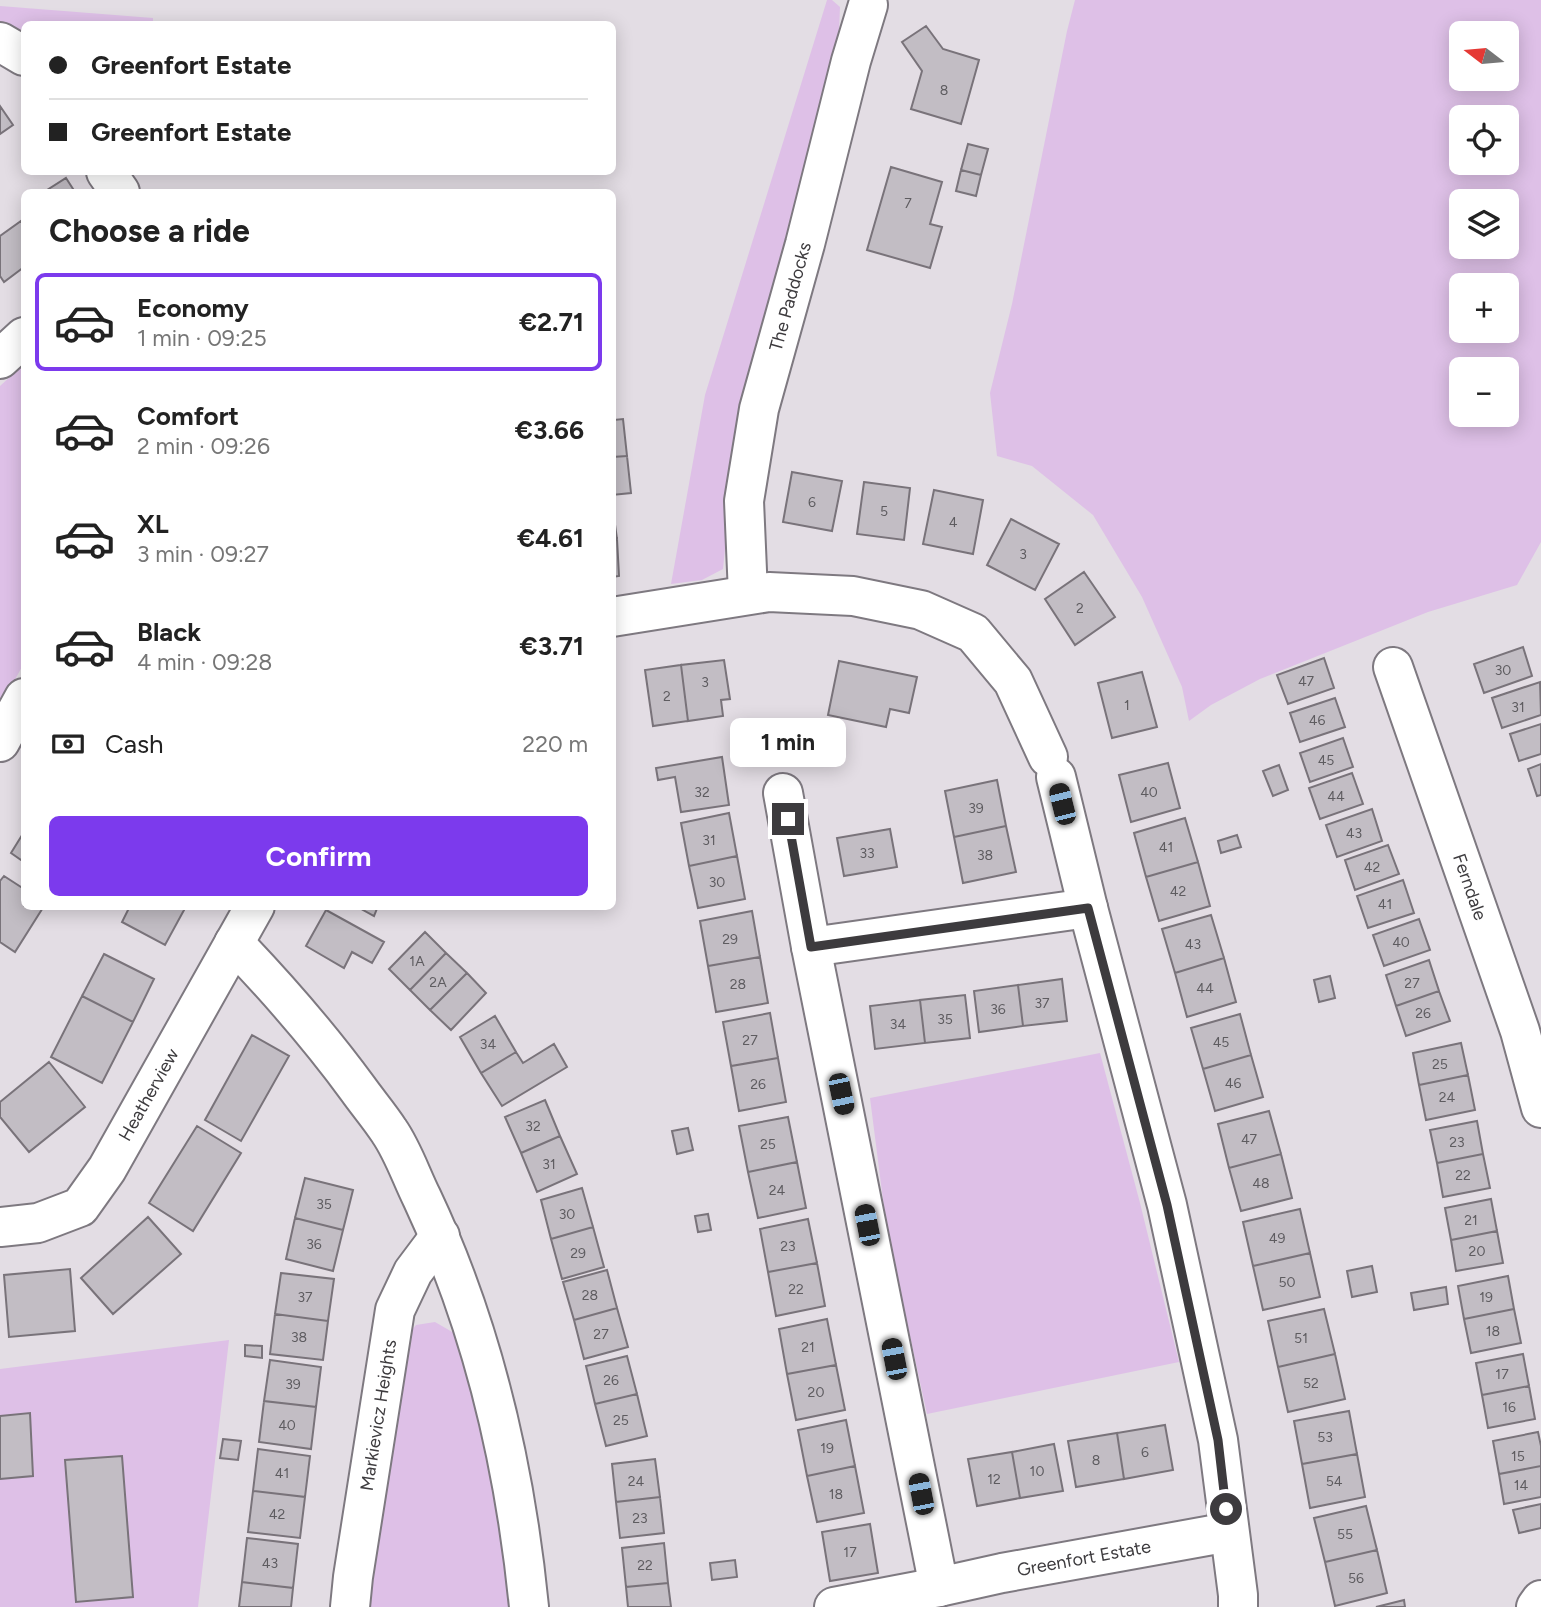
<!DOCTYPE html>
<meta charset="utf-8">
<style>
body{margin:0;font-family:Figtree,sans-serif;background:#f6f6f6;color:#222;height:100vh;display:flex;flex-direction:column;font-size:26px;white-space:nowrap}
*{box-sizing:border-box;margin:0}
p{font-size:23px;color:#767676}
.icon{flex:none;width:38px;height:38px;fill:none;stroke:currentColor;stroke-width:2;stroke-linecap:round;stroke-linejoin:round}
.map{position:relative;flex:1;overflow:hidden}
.panel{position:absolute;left:21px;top:189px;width:595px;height:721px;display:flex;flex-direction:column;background:#fff;border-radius:10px;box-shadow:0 4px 18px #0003}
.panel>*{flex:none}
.top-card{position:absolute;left:21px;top:21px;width:595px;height:154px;border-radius:10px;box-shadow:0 4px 18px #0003;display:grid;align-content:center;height:154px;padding:0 28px;background:#fff}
.needle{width:46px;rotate:286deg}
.tools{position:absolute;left:1449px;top:21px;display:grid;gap:14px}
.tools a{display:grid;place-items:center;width:70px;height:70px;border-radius:10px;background:#fff;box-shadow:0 4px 18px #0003;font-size:35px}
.end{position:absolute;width:32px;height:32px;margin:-16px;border:9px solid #3d3b3e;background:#fff;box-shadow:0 0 0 4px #fff}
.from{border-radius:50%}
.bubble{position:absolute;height:49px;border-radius:10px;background:#fff;box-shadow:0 4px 18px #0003;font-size:23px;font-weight:700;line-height:49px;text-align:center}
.car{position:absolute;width:21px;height:42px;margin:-21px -10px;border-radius:9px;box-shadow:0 0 5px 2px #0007;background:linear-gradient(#222 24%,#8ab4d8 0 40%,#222 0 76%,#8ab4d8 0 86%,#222 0)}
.top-card b{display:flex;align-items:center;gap:24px;height:66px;font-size:26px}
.top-card b+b{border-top:2px solid #e0e0e0}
.top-card i{width:18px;height:18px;background:#222}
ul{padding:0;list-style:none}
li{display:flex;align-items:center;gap:21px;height:98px;margin:0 14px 10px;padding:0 14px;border:4px solid transparent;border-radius:10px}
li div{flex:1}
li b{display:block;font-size:26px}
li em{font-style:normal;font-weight:700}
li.active{border-color:#7c3aed}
li>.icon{width:63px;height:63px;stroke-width:1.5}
h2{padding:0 28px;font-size:32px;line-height:84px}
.pay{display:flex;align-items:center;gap:18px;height:77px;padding:0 28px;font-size:26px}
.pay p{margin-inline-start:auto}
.action{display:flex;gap:14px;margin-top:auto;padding:14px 28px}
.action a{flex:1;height:80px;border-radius:10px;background:#7c3aed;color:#fff;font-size:28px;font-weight:700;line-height:80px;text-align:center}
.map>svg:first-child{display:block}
.green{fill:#dec0e7;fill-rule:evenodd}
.building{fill:#c2bdc4;stroke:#79737a;stroke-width:2}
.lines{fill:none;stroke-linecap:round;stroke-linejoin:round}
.minor-casing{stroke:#7e7980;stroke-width:42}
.minor{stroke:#fff;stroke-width:38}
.route{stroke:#3d3b3e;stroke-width:9}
.labels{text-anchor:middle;stroke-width:6;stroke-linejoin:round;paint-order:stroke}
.number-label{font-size:14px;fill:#5e5c60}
.street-label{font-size:18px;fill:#3d3b3e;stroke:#e3dde4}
</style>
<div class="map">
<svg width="1541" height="1607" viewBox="0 0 1541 1607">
<rect width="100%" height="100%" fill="#e3dde4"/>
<path class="green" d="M 827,0 L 832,0 L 840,7 L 839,32 L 743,408 L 730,500 L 723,569 L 702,580 L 671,584 L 705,395 Z
M 1075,0 L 1541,0 L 1541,542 L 1517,585 L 1428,612 L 1260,679 L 1211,705 L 1189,721 L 1182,687 L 1142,597 L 1093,515 L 1032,466 L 997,456 L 990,393 L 1012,304 L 1067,31 ZM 1461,33 L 1507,33 L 1507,79 L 1461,79 ZM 1461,117 L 1507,117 L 1507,163 L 1461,163 ZM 1461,201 L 1507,201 L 1507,247 L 1461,247 ZM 1461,285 L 1507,285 L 1507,331 L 1461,331 ZM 1461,369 L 1507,369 L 1507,415 L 1461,415 Z
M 0,6 L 153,18 L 153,24 L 24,24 L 24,34 L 0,26 Z
M 24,364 L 24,663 L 0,707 L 0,386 Z
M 1100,1053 L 1140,1203 L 1179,1362 L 927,1414 L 887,1231 L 870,1098 Z
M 435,1322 L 454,1333 L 485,1433 L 513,1607 L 368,1607 L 398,1375 L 406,1338 L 416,1325 Z
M 229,1340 L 198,1607 L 0,1607 L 0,1369 Z"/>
<path class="building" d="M 926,26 L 943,49 L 979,60 L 961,124 L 911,109 L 922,71 L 902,42 Z
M 0,106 L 13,125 L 0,134 Z
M 968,144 L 988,149 L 981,175 L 961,170 Z
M 891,167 L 942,182 L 930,224 L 942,227 L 930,268 L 867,250 Z
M 961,170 L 981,175 L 976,196 L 956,191 Z
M 66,178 L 75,192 L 44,192 Z
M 21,221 L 24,226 L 24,267 L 4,282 L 0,276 L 0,236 Z
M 612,405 L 614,420 L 623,419 L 627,456 L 612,457 Z
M 627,456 L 631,493 L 612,495 L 612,457 Z
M 792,472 L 842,481 L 832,531 L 783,522 Z
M 864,482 L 910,488 L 904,540 L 857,534 Z
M 934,490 L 983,500 L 973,554 L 923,544 Z
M 612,503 L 617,539 L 612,540 Z
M 1011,519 L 1059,544 L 1035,590 L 987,565 Z
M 617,539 L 619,576 L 612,577 L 612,540 Z
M 1084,572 L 1115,617 L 1075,645 L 1045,599 Z
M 1523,647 L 1532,676 L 1484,693 L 1474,664 Z
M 1324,658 L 1334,688 L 1288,704 L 1277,675 Z
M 724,660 L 730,699 L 721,700 L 723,716 L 688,721 L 681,665 Z
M 839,661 L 917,677 L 909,713 L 890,709 L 886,727 L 828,715 Z
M 681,665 L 688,721 L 653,726 L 645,670 Z
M 1142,672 L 1157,727 L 1112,738 L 1098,683 Z
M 1540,682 L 1541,715 L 1502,728 L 1492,698 Z
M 1335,698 L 1345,727 L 1300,742 L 1290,713 Z
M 1541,724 L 1541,754 L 1519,761 L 1510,734 Z
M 806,738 L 823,742 L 819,761 L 802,757 Z
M 1343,738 L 1353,767 L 1310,782 L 1300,753 Z
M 722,757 L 729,805 L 681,812 L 675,777 L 658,780 L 656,768 Z
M 1168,763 L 1180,808 L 1131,822 L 1119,775 Z
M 1541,764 L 1541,795 L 1537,796 L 1528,769 Z
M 1279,765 L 1288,790 L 1273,796 L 1263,771 Z
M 1352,773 L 1363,804 L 1320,819 L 1309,788 Z
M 997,780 L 1006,826 L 954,837 L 945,791 Z
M 1372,809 L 1382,841 L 1337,857 L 1326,825 Z
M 729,813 L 737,856 L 689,866 L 681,823 Z
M 1185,818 L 1198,862 L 1146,877 L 1134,833 Z
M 1006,826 L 1016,872 L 963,883 L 954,837 Z
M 890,829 L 897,867 L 844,876 L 837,838 Z
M 24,832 L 24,862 L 11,853 Z
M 1237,835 L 1241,847 L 1221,853 L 1218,841 Z
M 1388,845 L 1399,874 L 1355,890 L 1345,860 Z
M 737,856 L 745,899 L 698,908 L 689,866 Z
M 1198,862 L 1210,906 L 1159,921 L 1146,877 Z
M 4,876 L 24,889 L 24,906 L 44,906 L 15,952 L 0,942 L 0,881 Z
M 1403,880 L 1414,913 L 1368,928 L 1357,896 Z
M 130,906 L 178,906 L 184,910 L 165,945 L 122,922 Z
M 356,906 L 378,906 L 374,916 Z
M 326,910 L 384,942 L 372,963 L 352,952 L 344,968 L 306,946 Z
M 752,911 L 760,957 L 708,966 L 700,921 Z
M 1211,915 L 1224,958 L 1175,973 L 1162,929 Z
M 1419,919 L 1430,950 L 1384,966 L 1373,935 Z
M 425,932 L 446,953 L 410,990 L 389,969 Z
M 446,953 L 467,973 L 430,1010 L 410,990 Z
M 104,954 L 154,979 L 133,1022 L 82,996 Z
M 760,957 L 768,1003 L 716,1012 L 708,966 Z
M 1224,958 L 1236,1002 L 1187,1017 L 1175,973 Z
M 1429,960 L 1439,991 L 1396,1006 L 1386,975 Z
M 467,973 L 486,993 L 451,1030 L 430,1010 Z
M 1330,976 L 1335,998 L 1319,1002 L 1314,980 Z
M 1062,979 L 1067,1021 L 1023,1026 L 1018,985 Z
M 1018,985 L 1023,1026 L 979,1032 L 974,991 Z
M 1439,991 L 1450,1021 L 1406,1036 L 1396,1006 Z
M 965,995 L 970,1038 L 925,1043 L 920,1000 Z
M 82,996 L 133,1022 L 102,1083 L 51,1057 Z
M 920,1000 L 925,1043 L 875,1049 L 870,1006 Z
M 770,1013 L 778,1058 L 731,1066 L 723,1022 Z
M 1240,1014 L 1251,1055 L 1203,1069 L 1191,1028 Z
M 495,1016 L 516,1052 L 481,1073 L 460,1037 Z
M 252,1035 L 289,1056 L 241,1141 L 205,1120 Z
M 1461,1043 L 1468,1075 L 1419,1085 L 1413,1053 Z
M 554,1044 L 567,1067 L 502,1106 L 481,1073 L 516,1052 L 523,1063 Z
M 1251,1055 L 1263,1097 L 1215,1111 L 1203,1069 Z
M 778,1058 L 786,1102 L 739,1111 L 731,1066 Z
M 49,1062 L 85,1107 L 29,1152 L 0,1117 L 0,1102 Z
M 1468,1075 L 1475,1110 L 1426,1120 L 1419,1085 Z
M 545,1100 L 560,1136 L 521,1153 L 505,1117 Z
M 1269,1111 L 1281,1154 L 1229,1168 L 1218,1124 Z
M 788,1117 L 797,1162 L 748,1172 L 739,1126 Z
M 1477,1121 L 1483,1154 L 1437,1163 L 1430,1130 Z
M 197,1126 L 241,1153 L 193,1231 L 149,1203 Z
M 688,1128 L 693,1150 L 677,1154 L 672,1131 Z
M 560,1136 L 577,1174 L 537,1192 L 521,1153 Z
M 1281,1154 L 1292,1198 L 1241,1211 L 1229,1168 Z
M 1483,1154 L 1490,1188 L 1443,1197 L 1437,1163 Z
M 797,1162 L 806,1208 L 758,1218 L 748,1172 Z
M 305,1178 L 353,1190 L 343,1230 L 295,1218 Z
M 582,1188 L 593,1227 L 551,1239 L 541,1200 Z
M 1491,1199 L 1497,1231 L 1451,1240 L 1445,1208 Z
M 1300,1209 L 1310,1253 L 1253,1266 L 1243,1222 Z
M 708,1214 L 711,1230 L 698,1232 L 695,1216 Z
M 148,1217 L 181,1254 L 113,1314 L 81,1278 Z
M 295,1218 L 343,1230 L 333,1271 L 286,1259 Z
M 808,1219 L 817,1263 L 768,1272 L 760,1229 Z
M 593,1227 L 604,1267 L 562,1279 L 551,1239 Z
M 1497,1231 L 1503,1263 L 1456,1271 L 1451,1240 Z
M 1310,1253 L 1320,1297 L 1263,1310 L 1253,1266 Z
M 817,1263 L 825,1306 L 776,1316 L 768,1272 Z
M 1372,1266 L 1377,1292 L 1352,1297 L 1347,1271 Z
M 70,1269 L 75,1331 L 9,1337 L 4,1275 Z
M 607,1270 L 617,1308 L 574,1320 L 563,1282 Z
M 281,1273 L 334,1279 L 328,1321 L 275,1314 Z
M 1508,1276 L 1514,1309 L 1464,1319 L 1458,1286 Z
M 1446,1287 L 1448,1304 L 1414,1310 L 1411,1293 Z
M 617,1308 L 628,1347 L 584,1359 L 574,1320 Z
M 1324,1309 L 1335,1354 L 1278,1367 L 1268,1321 Z
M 1514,1309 L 1521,1343 L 1471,1353 L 1464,1319 Z
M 275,1314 L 328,1321 L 323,1360 L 270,1354 Z
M 827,1319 L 836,1365 L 787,1374 L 779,1329 Z
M 245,1345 L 262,1346 L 262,1358 L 245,1356 Z
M 1335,1354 L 1345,1399 L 1288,1412 L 1278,1367 Z
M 1523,1354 L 1529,1386 L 1482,1395 L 1476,1363 Z
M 627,1356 L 637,1394 L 595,1404 L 586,1366 Z
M 270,1360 L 321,1367 L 316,1407 L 264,1401 Z
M 836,1365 L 845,1410 L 796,1420 L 787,1374 Z
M 1529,1386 L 1535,1419 L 1488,1428 L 1482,1395 Z
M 637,1394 L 647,1436 L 606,1446 L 595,1404 Z
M 264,1401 L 316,1407 L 311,1449 L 259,1442 Z
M 1349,1411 L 1357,1454 L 1302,1464 L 1294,1421 Z
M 30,1413 L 33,1476 L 0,1479 L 0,1416 Z
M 846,1420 L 855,1466 L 807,1476 L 798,1430 Z
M 1165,1425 L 1173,1470 L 1124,1479 L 1117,1433 Z
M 1538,1432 L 1541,1446 L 1541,1466 L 1499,1474 L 1493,1441 Z
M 1117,1433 L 1124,1479 L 1076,1487 L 1068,1441 Z
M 223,1439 L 241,1441 L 238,1460 L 220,1458 Z
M 1054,1444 L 1063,1491 L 1020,1498 L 1012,1452 Z
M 258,1449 L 310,1456 L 305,1497 L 253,1491 Z
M 1012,1452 L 1020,1498 L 977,1506 L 968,1459 Z
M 1357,1454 L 1365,1497 L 1310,1508 L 1302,1464 Z
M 122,1456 L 133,1597 L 76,1602 L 65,1460 Z
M 655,1459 L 660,1497 L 616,1502 L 612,1464 Z
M 855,1466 L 864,1513 L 817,1522 L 807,1476 Z
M 1541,1466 L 1541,1497 L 1504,1504 L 1499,1474 Z
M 253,1491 L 305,1497 L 300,1538 L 248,1532 Z
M 660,1497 L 664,1533 L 620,1538 L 616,1502 Z
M 1541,1504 L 1541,1528 L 1519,1533 L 1513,1510 Z
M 1366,1506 L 1377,1550 L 1325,1562 L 1314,1518 Z
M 870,1524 L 878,1573 L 830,1581 L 822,1532 Z
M 247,1538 L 298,1544 L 293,1588 L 242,1582 Z
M 664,1543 L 668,1583 L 626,1587 L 622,1548 Z
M 1377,1550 L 1387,1593 L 1335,1606 L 1325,1562 Z
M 735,1560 L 737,1577 L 712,1580 L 710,1563 Z
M 242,1582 L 293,1588 L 291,1607 L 239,1607 Z
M 668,1583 L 671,1607 L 628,1607 L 626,1587 Z
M 1404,1600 L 1405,1607 L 1376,1607 Z"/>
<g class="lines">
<g class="minor-casing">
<g id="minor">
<path d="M 0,42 L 24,56"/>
<path d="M 106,172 L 120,192"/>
<path d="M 0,359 L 24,337"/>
<path id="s1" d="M 748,594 L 744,501 L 759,409 L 805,244 L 851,61 L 868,5"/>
<path d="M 612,617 L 769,592 L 853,596 L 921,610 L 973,633 L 1013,681 L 1048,757"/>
<path id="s2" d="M 1393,667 L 1520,1031 L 1541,1108"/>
<path d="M 0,742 L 24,698"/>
<path d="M 1056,777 L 1088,908 L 1167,1205 L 1218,1440 L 1238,1595 L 1238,1607"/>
<path id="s3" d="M 783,793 L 811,947 L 939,1587 L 1002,1573 L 1229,1532"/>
<path d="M 234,943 C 278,989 320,1037 358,1089 C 368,1103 380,1117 389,1131 C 403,1151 411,1176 422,1198 C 483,1327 515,1466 529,1607"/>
<path d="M 811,947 L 1088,908"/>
<path id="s4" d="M 0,1227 L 38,1223 L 80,1207 L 107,1169 L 255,906"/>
<path id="s5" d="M 350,1607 L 353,1577 L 395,1310 L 413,1272 L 440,1236"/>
<path d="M 834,1607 L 939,1587"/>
<path d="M 1536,1607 L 1541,1600"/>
</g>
</g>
<use href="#minor" class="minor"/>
</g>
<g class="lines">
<path class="route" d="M 788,819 L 811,947 L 1088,908 L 1167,1205 L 1218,1440 L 1226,1509"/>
</g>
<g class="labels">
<g class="number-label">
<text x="944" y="95">8</text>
<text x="908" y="208">7</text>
<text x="812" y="507">6</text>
<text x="884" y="516">5</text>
<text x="953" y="527">4</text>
<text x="1023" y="559">3</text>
<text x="1080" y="613">2</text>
<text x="1503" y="675">30</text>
<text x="1306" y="686">47</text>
<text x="705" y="687">3</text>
<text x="667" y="701">2</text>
<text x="1127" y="710">1</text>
<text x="1518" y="712">31</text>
<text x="1317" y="725">46</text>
<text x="1326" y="765">45</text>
<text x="702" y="797">32</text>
<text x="1149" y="797">40</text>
<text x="1336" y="801">44</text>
<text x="976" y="813">39</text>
<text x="1354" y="838">43</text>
<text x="709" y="845">31</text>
<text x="1166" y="852">41</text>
<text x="867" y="858">33</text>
<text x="985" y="860">38</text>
<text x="1372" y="872">42</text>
<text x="717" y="887">30</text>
<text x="1178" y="896">42</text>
<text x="1385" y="909">41</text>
<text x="730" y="944">29</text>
<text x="1401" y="947">40</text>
<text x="1193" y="949">43</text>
<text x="417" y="966">1A</text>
<text x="438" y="987">2A</text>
<text x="1412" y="988">27</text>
<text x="738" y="989">28</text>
<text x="1205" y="993">44</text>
<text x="1042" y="1008">37</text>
<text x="998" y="1014">36</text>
<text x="1423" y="1018">26</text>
<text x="945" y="1024">35</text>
<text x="898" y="1029">34</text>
<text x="750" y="1045">27</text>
<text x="1221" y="1047">45</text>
<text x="488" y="1049">34</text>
<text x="1440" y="1069">25</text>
<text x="1233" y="1088">46</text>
<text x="758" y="1089">26</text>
<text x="1447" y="1102">24</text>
<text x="533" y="1131">32</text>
<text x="1249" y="1144">47</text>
<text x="1457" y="1147">23</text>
<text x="768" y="1149">25</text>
<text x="549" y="1169">31</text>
<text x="1463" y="1180">22</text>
<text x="1261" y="1188">48</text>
<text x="777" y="1195">24</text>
<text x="324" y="1209">35</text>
<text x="567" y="1219">30</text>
<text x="1471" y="1225">21</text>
<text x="1277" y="1243">49</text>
<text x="314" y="1249">36</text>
<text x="788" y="1251">23</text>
<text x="1477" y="1256">20</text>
<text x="578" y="1258">29</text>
<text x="1287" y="1287">50</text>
<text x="796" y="1294">22</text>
<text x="590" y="1300">28</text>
<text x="305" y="1302">37</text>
<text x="1486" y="1302">19</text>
<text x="1493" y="1336">18</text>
<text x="601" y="1339">27</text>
<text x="299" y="1342">38</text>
<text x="1301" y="1343">51</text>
<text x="808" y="1352">21</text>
<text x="1502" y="1379">17</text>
<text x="611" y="1385">26</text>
<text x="1311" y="1388">52</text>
<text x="293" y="1389">39</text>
<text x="816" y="1397">20</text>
<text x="1509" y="1412">16</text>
<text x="621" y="1425">25</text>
<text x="287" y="1430">40</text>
<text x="1325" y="1442">53</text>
<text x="827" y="1453">19</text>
<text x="1145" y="1457">6</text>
<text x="1518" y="1461">15</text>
<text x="1096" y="1465">8</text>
<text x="1037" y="1476">10</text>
<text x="282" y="1478">41</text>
<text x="994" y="1484">12</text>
<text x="636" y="1486">24</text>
<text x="1334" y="1486">54</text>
<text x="1521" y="1490">14</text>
<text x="836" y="1499">18</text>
<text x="277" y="1519">42</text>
<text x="640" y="1523">23</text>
<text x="1345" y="1539">55</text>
<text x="850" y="1557">17</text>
<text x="270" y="1568">43</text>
<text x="645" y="1570">22</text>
<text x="1356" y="1583">56</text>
</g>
<g class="street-label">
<text dy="6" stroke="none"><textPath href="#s1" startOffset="303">The Paddocks</textPath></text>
<text dy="6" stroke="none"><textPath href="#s2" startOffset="233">Ferndale</textPath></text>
<text dy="6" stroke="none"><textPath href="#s4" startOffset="215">Heatherview</textPath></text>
<text dy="6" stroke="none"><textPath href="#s5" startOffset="194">Markievicz Heights</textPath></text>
<text dy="6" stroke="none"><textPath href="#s3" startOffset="957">Greenfort Estate</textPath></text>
</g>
</g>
</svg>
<div class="tools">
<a><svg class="needle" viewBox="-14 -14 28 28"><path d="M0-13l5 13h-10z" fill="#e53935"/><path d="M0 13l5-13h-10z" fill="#767676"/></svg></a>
<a><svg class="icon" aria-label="locate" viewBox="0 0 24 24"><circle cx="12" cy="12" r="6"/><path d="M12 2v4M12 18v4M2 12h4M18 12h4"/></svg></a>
<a><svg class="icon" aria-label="layers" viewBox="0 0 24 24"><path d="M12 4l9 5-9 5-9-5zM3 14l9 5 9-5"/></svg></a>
<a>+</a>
<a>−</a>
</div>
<i class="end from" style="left:1226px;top:1509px"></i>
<i class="end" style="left:788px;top:819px"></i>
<div class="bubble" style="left:730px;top:718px;width:116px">1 min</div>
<i class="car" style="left:1062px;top:804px;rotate:346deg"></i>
<i class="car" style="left:841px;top:1094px;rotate:168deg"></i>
<i class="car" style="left:867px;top:1225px;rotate:349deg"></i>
<i class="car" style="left:894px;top:1359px;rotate:349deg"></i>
<i class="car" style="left:921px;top:1494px;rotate:349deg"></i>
<div class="top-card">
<b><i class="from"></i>Greenfort Estate</b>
<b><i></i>Greenfort Estate</b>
</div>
<section class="panel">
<h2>Choose a ride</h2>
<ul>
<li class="active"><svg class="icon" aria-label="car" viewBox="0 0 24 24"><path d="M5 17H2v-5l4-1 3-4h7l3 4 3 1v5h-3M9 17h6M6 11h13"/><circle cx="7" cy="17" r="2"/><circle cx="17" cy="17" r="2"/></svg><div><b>Economy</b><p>1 min · 09:25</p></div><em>€2.71</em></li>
<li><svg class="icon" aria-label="car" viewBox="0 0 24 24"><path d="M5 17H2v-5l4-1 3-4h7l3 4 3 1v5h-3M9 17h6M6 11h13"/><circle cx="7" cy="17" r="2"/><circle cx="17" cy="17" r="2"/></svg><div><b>Comfort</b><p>2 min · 09:26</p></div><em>€3.66</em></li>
<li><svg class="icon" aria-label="car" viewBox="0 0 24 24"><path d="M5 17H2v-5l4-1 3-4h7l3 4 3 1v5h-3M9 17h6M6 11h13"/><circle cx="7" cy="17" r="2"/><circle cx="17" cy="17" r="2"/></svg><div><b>XL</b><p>3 min · 09:27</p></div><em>€4.61</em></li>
<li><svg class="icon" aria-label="car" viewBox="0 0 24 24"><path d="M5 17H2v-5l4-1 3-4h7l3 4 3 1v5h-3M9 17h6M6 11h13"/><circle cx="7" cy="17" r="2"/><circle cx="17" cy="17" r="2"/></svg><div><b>Black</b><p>4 min · 09:28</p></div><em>€3.71</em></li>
</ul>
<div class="pay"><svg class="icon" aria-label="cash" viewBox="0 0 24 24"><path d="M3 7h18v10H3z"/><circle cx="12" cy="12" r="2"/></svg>Cash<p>220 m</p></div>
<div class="action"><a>Confirm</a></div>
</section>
</div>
